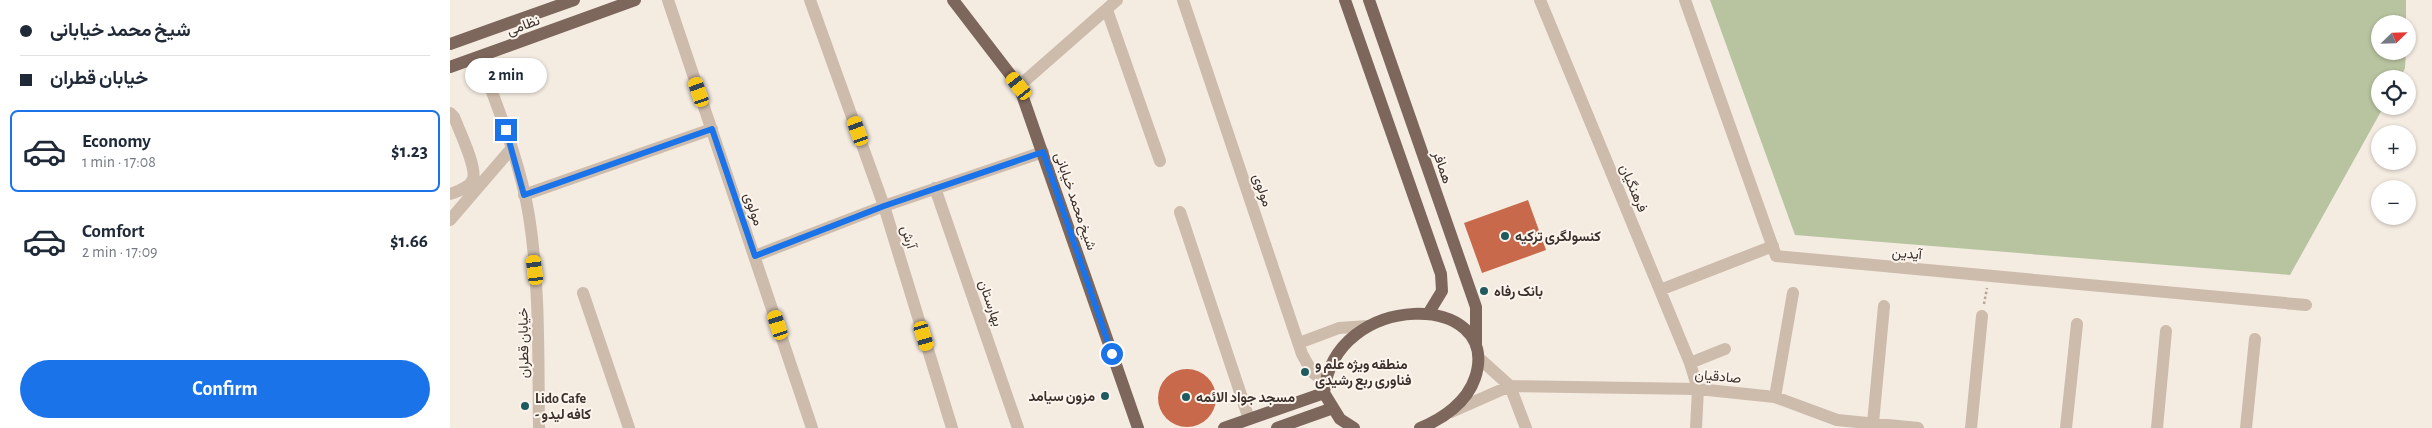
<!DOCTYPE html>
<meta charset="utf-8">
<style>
body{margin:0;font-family:"Alegreya Sans",Vazirmatn,sans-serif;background:#f2f2f3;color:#1f2937;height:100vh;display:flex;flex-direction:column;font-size:19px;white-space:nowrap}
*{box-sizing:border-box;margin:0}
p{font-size:16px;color:#747a83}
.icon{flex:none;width:28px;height:28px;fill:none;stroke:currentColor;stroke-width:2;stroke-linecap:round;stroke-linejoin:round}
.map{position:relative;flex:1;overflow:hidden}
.panel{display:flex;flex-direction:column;background:#fff;width:450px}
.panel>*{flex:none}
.banner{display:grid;align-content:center;height:110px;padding:0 20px;background:#fff}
.needle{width:32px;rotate:67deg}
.fabs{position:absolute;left:1921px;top:15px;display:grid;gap:10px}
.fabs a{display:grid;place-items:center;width:45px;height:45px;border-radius:50%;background:#fff;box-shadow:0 1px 4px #0004;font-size:25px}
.end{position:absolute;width:22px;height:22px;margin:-11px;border:6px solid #1a73e8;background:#fff;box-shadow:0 0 0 2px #fff}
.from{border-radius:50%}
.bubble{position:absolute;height:35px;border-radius:18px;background:#fff;box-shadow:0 1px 4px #0004;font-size:16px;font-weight:700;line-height:35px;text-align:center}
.car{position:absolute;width:15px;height:30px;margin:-15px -8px;border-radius:6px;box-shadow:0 0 4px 1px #0007;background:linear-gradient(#f5c518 24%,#345 0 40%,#f5c518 0 76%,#345 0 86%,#f5c518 0)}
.banner b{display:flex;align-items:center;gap:18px;height:48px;font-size:19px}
.banner b+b{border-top:1px solid #e0e1e3}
.banner i{width:12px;height:12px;background:#1f2937}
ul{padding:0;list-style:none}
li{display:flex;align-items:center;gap:15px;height:82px;margin:0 10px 8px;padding:0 10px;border:2px solid transparent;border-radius:8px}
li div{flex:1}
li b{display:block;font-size:19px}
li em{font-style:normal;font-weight:700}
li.selected{border-color:#1a73e8}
li>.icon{width:45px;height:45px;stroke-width:1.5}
.cta{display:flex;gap:10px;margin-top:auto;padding:10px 20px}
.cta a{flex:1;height:58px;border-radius:30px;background:#1a73e8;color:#fff;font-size:20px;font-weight:700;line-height:58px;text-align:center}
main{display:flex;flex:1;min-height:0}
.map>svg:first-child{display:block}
.green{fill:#b8c4a0}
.building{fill:#c8694b}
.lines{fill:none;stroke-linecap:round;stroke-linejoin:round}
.path{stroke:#b9a596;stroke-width:2.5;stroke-dasharray:2.5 2.5;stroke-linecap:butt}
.minor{stroke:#cdbbac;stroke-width:12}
.major{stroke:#7d675c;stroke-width:12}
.route{stroke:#1a73e8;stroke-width:6}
.poi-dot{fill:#1f5a5e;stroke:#fbf5ee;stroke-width:2}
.labels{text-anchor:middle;stroke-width:4;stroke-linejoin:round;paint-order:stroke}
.street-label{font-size:14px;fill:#3b302b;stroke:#fbf5ee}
.poi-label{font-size:14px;font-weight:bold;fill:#3b302b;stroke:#fbf5ee;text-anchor:start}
</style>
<main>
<section class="panel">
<div class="banner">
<b><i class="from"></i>شیخ محمد خیابانی</b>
<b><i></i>خیابان قطران</b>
</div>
<ul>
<li class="selected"><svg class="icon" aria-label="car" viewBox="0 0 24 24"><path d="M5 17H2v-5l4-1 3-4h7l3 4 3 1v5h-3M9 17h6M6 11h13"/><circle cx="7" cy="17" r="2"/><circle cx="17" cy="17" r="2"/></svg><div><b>Economy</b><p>1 min · 17:08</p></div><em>$1.23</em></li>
<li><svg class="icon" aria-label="car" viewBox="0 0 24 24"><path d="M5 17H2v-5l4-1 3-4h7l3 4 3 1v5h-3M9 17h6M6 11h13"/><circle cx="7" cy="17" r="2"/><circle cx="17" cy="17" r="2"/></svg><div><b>Comfort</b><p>2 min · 17:09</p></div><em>$1.66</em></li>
</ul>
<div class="cta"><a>Confirm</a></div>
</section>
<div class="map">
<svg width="1982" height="428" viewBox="0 0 1982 428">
<rect width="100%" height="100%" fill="#f4ebe1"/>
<path class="green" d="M 1260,0 L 1956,0 L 1956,24 L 1930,24 L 1930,51 L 1956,51 L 1955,68 L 1950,79 L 1930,79 L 1930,106 L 1934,106 L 1840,275 L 1345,235 Z"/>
<path class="building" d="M 1078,200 L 1096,250 L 1032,273 L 1014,223 Z
M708 398a29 29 0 1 1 58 0a29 29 0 1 1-58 0Z"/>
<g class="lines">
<path class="path" d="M 1534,304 L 1537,288"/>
<path class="minor" d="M 218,0 L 362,428
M 360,0 L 434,206 L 502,428
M 733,0 L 852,354 L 862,372 L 875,382
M 1090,0 L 1240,363 L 1248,389 L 1246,428
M 1235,0 L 1326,256 L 1856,305
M 657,10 L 710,161
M 29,57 C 48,109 70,161 79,216 C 90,286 88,357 89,428
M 569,86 L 667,0
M 0,113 L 4,117 C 9,130 27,167 23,179 C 20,188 8,191 0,194
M 485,188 L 568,428
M 74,195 L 262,129
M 730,212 L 799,419
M 0,220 L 62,148
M 305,256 L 434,206 L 593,152
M 1210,290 L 1323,246
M 133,293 L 179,428
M 849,343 L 889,328 L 918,326
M 1030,359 L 1060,386 L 1076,428
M 1240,363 L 1275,349
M 1325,397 L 1343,293
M 1001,412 L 1060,386 L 1248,389 L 1325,397 L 1387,420 L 1468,428
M 1423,423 L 1434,306
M 1521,428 L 1532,316
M 1616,428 L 1627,324
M 1707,428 L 1716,331
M 1796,428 L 1805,339"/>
<path class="major" d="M 503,0 L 569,86 L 688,428
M 895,0 L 991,274 L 992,291 L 978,314
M 919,0 L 1026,307 L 1026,345
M 0,44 L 124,0
M 0,67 L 185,0
M 774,428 L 874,393
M 827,428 L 883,408
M 904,428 L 890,419 L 874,393 C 884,289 1054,291 1025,378 C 1017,402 993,419 970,428"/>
</g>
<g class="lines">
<path class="route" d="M 56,130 L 74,195 L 262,129 L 305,256 L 434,206 L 593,152 L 662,354"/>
</g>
<g class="poi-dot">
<circle cx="1055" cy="236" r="5"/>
<circle cx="1034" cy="291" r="5"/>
<circle cx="855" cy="372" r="5"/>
<circle cx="655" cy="396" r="5"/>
<circle cx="736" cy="397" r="5"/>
<circle cx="75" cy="406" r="5"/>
</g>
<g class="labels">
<g class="street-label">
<text transform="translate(73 25) rotate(-20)" y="5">نظامی</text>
<text transform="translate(993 167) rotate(71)" y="5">همافر</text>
<text transform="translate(1184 188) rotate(67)" y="5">فرهنگیان</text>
<text transform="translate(813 190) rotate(71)" y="5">مولوی</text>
<text transform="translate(626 201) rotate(71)" y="5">شیخ محمد خیابانی</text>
<text transform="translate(304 209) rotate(71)" y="5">مولوی</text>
<text transform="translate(459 237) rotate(73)" y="5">آرش</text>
<text transform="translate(1457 253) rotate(5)" y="5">آیدین</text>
<text transform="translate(541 303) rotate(71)" y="5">بهارستان</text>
<text transform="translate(73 343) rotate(-91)" y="5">خیابان قطران</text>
<text transform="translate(1268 376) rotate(5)" y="5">صادقیان</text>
</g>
<g class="poi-label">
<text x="1065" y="241">کنسولگری ترکیه</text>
<text x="1044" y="296">بانک رفاه</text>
<text x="865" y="369">منطقه ویژه علم و<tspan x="865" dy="16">فناوری ربع رشیدی</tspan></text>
<text x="645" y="401" text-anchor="end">مزون سیامد</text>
<text x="746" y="402">مسجد جواد الائمه</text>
<text x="85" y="403">Lido Cafe<tspan x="85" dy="16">- کافه لیدو</tspan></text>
</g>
</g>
</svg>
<div class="fabs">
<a><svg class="needle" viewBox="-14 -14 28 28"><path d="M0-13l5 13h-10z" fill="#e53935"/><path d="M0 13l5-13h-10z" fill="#747a83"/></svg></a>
<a><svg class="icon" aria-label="locate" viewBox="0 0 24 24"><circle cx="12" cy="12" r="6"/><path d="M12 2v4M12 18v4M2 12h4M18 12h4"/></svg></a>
<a>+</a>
<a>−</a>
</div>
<i class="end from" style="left:662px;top:354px"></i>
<i class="end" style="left:56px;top:130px"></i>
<div class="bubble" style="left:15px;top:58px;width:82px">2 min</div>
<i class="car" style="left:569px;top:86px;rotate:322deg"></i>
<i class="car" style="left:249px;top:92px;rotate:341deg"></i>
<i class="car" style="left:408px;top:131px;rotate:340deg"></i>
<i class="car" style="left:85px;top:270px;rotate:353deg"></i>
<i class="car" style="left:328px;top:325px;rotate:342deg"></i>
<i class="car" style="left:474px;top:336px;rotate:163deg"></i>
</div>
</main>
